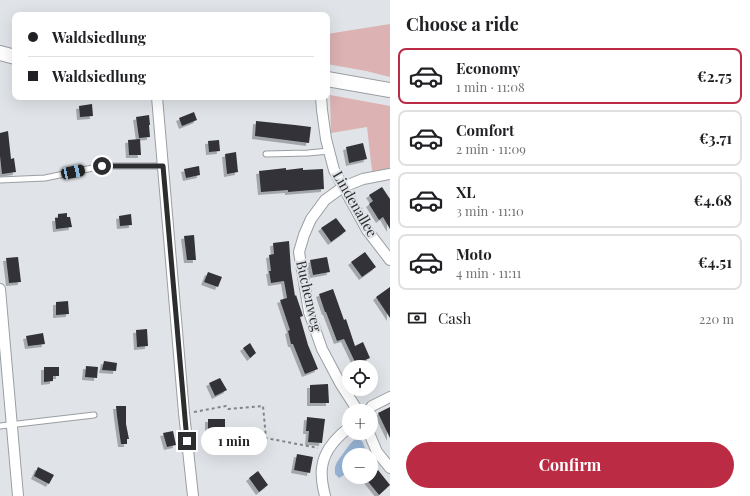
<!DOCTYPE html>
<meta charset="utf-8">
<style>
body{margin:0;font-family:"Playfair Display",serif;background:#f6f6f6;color:#202124;height:100vh;display:flex;flex-direction:column;font-size:15px;white-space:nowrap}
*{box-sizing:border-box;margin:0}
p{font-size:13px;color:#757577}
.icon{flex:none;width:22px;height:22px;fill:none;stroke:currentColor;stroke-width:2;stroke-linecap:round;stroke-linejoin:round}
.map{position:relative;flex:1;overflow:hidden}
.side{display:flex;flex-direction:column;background:#fff;width:360px}
.side>*{flex:none}
.top-card{position:absolute;left:12px;top:12px;width:318px;height:88px;border-radius:8px;box-shadow:0 4px 16px #0002;display:grid;align-content:center;height:88px;padding:0 16px;background:#fff}
.buttons{position:absolute;left:342px;top:360px;display:grid;gap:8px}
.buttons a{display:grid;place-items:center;width:36px;height:36px;border-radius:50%;background:#fff;box-shadow:0 4px 16px #0002;font-size:20px}
.end{position:absolute;width:18px;height:18px;margin:-9px;border:5px solid #2c2d2f;background:#fff;box-shadow:0 0 0 2px #fff}
.from{border-radius:50%}
.bubble{position:absolute;height:28px;border-radius:14px;background:#fff;box-shadow:0 4px 16px #0002;font-size:13px;font-weight:700;line-height:28px;text-align:center}
.car{position:absolute;width:12px;height:24px;margin:-12px -6px;border-radius:5px;box-shadow:0 0 3px 1px #0007;background:linear-gradient(#222 24%,#8ab4d8 0 40%,#222 0 76%,#8ab4d8 0 86%,#222 0)}
.top-card b{display:flex;align-items:center;gap:14px;height:38px;font-size:15px}
.top-card b+b{border-top:1px solid #e0e0e0}
.top-card i{width:10px;height:10px;background:#202124}
ul{padding:0;list-style:none}
li{display:flex;align-items:center;gap:12px;height:56px;margin:0 8px 6px;padding:0 8px;border:2px solid #e0e0e0;border-radius:8px}
li div{flex:1}
li b{display:block;font-size:15px}
li em{font-style:normal;font-weight:700}
li.selected{border-color:#bc2b44}
li>.icon{width:36px;height:36px;stroke-width:1.5}
h2{padding:0 16px;font-size:18px;line-height:48px}
.pay{display:flex;align-items:center;gap:10px;height:44px;padding:0 16px;font-size:15px}
.pay p{margin-inline-start:auto}
.cta{display:flex;gap:8px;margin-top:auto;padding:8px 16px}
.cta a{flex:1;height:46px;border-radius:24px;background:#bc2b44;color:#fff;font-size:16px;font-weight:700;line-height:46px;text-align:center}
main{display:flex;flex:1;min-height:0}
.map>svg:first-child{display:block}
.green{fill:#dcb2b3}
.water{fill:#98b5d6}
.building{fill:#303337;filter:url(#shadow)}
.lines{fill:none;stroke-linecap:round;stroke-linejoin:round}
.lane-casing{stroke:#9a9ea2;stroke-width:7}
.street-casing{stroke:#9a9ea2;stroke-width:12}
.secondary-casing{stroke:#9a9ea2;stroke-width:16}
.path{stroke:#828487;stroke-width:2;stroke-dasharray:3 3;stroke-linecap:butt}
.lane{stroke:#fff;stroke-width:5}
.street{stroke:#fff;stroke-width:10}
.secondary{stroke:#fff;stroke-width:14}
.route{stroke:#2c2d2f;stroke-width:5}
.labels{text-anchor:middle;stroke-width:4;stroke-linejoin:round;paint-order:stroke}
.street-label{font-size:14px;fill:#2c2d2f;stroke:#e0e4e8}
</style>
<main>
<div class="map">
<svg width="390" height="496" viewBox="0 0 390 496">
<defs>
<filter id="shadow"><feDropShadow dx="-3" dy="3" stdDeviation="0" flood-color="#0004"/></filter>
</defs>
<rect width="100%" height="100%" fill="#e0e4e8"/>
<path class="green" d="M 390,24 L 390,77 L 366,71 L 327,64 L 327,34 Z
M 330,95 L 390,106 L 390,169 L 372,171 L 367,127 L 331,133 Z"/>
<path class="water" d="M 358,439 L 362,441 L 365,448 L 366,455 L 349,455 L 349,472 L 339,478 L 335,474 L 335,467 L 337,462 L 350,444 L 354,440 Z"/>
<path class="building" d="M 92,104 L 93,116 L 80,117 L 79,106 Z
M 194,112 L 197,120 L 182,126 L 179,118 Z
M 149,115 L 150,125 L 149,125 L 150,137 L 139,138 L 136,117 Z
M 256,121 L 295,125 L 311,127 L 309,143 L 255,136 Z
M 8,131 L 11,159 L 14,158 L 16,172 L 2,174 L 0,156 L 0,133 Z
M 140,139 L 141,155 L 129,155 L 128,140 Z
M 219,140 L 220,151 L 209,152 L 208,141 Z
M 363,143 L 367,159 L 349,163 L 346,147 Z
M 236,152 L 238,172 L 227,174 L 225,154 Z
M 199,166 L 200,175 L 186,178 L 184,169 Z
M 286,168 L 286,170 L 303,168 L 303,170 L 323,169 L 324,189 L 288,192 L 288,190 L 261,192 L 259,171 Z
M 382,187 L 390,199 L 390,229 L 383,217 L 379,220 L 369,204 L 373,201 L 369,195 Z
M 67,213 L 67,217 L 70,217 L 72,227 L 56,229 L 55,218 L 58,218 L 58,214 Z
M 131,214 L 132,225 L 120,226 L 119,216 Z
M 336,218 L 346,231 L 331,242 L 321,228 Z
M 194,235 L 196,260 L 187,260 L 184,236 Z
M 289,241 L 291,270 L 295,296 L 296,295 L 303,316 L 300,317 L 308,345 L 318,369 L 305,374 L 293,344 L 291,344 L 288,331 L 290,330 L 280,300 L 287,298 L 284,281 L 271,283 L 269,271 L 271,271 L 269,255 L 274,254 L 273,243 Z
M 365,252 L 376,267 L 362,277 L 351,262 Z
M 18,257 L 21,282 L 9,283 L 6,258 Z
M 327,257 L 330,272 L 313,275 L 310,260 Z
M 208,272 L 222,277 L 218,287 L 204,282 Z
M 390,287 L 390,318 L 376,297 Z
M 333,289 L 344,320 L 346,319 L 355,346 L 363,342 L 370,358 L 356,364 L 344,339 L 337,341 L 326,312 L 325,312 L 319,294 Z
M 68,301 L 69,314 L 56,315 L 56,302 Z
M 147,329 L 148,346 L 137,347 L 136,330 Z
M 43,333 L 45,344 L 28,346 L 26,336 Z
M 250,343 L 256,353 L 250,358 L 243,348 Z
M 104,361 L 117,363 L 116,371 L 102,370 Z
M 86,366 L 98,367 L 97,378 L 85,377 Z
M 44,367 L 59,367 L 59,376 L 53,376 L 53,381 L 44,382 Z
M 220,378 L 227,390 L 215,396 L 209,383 Z
M 328,384 L 329,403 L 310,403 L 310,385 Z
M 116,406 L 126,406 L 126,424 L 129,439 L 127,439 L 127,444 L 121,444 L 117,416 Z
M 390,407 L 390,438 L 378,413 Z
M 307,417 L 325,419 L 322,443 L 308,442 L 309,431 L 306,431 Z
M 208,419 L 225,419 L 225,428 L 208,429 Z
M 173,431 L 176,445 L 167,447 L 163,433 Z
M 297,454 L 313,457 L 310,473 L 294,470 Z
M 38,467 L 54,475 L 49,484 L 34,476 Z
M 378,470 L 390,485 L 379,495 L 366,479 L 369,477 L 371,477 L 371,475 Z
M 258,471 L 268,485 L 259,492 L 249,478 Z"/>
<g class="lines">
<g class="lane-casing">
<path id="lane" d="M 266,154 L 308,153 L 329,151
M 0,180 L 45,178 L 102,166 L 163,166
M 0,426 L 94,415"/>
</g>
<g class="street-casing">
<path id="street" d="M 157,97 L 184,413 L 193,496
M 321,97 L 322,110 L 326,139 L 334,170 L 367,230 L 390,260
M 0,289 L 18,496
M 358,411 L 340,383 L 322,349 L 309,312 L 299,252 L 304,235 L 311,219 L 325,200 L 343,187 L 363,179 L 390,174
M 368,411 L 372,406 L 390,397
M 369,433 L 377,452 L 390,468
M 325,496 C 320,476 319,460 333,443 C 338,437 343,432 349,428"/>
</g>
<g class="secondary-casing">
<path id="secondary" d="M 0,53 L 15,57
M 327,79 L 390,90"/>
</g>
<path class="path" d="M 194,412 L 226,406 L 228,409 L 263,406 L 266,438 L 318,448"/>
<use href="#lane" class="lane"/>
<use href="#street" class="street"/>
<use href="#secondary" class="secondary"/>
</g>
<g class="lines">
<path class="route" d="M 102,166 L 163,166 L 187,441"/>
</g>
<g class="labels">
<g class="street-label">
<text transform="translate(355 204) rotate(60)" y="5">Lindenallee</text>
<text transform="translate(309 296) rotate(77)" y="5">Buchenweg</text>
</g>
</g>
</svg>
<div class="buttons">
<a><svg class="icon" aria-label="locate" viewBox="0 0 24 24"><circle cx="12" cy="12" r="6"/><path d="M12 2v4M12 18v4M2 12h4M18 12h4"/></svg></a>
<a>+</a>
<a>−</a>
</div>
<i class="end from" style="left:102px;top:166px"></i>
<i class="end" style="left:187px;top:441px"></i>
<div class="bubble" style="left:201px;top:427px;width:66px">1 min</div>
<i class="car" style="left:73px;top:172px;rotate:78deg"></i>
<div class="top-card">
<b><i class="from"></i>Waldsiedlung</b>
<b><i></i>Waldsiedlung</b>
</div>
</div>
<section class="side">
<h2>Choose a ride</h2>
<ul>
<li class="selected"><svg class="icon" aria-label="car" viewBox="0 0 24 24"><path d="M5 17H2v-5l4-1 3-4h7l3 4 3 1v5h-3M9 17h6M6 11h13"/><circle cx="7" cy="17" r="2"/><circle cx="17" cy="17" r="2"/></svg><div><b>Economy</b><p>1 min · 11:08</p></div><em>€2.75</em></li>
<li><svg class="icon" aria-label="car" viewBox="0 0 24 24"><path d="M5 17H2v-5l4-1 3-4h7l3 4 3 1v5h-3M9 17h6M6 11h13"/><circle cx="7" cy="17" r="2"/><circle cx="17" cy="17" r="2"/></svg><div><b>Comfort</b><p>2 min · 11:09</p></div><em>€3.71</em></li>
<li><svg class="icon" aria-label="car" viewBox="0 0 24 24"><path d="M5 17H2v-5l4-1 3-4h7l3 4 3 1v5h-3M9 17h6M6 11h13"/><circle cx="7" cy="17" r="2"/><circle cx="17" cy="17" r="2"/></svg><div><b>XL</b><p>3 min · 11:10</p></div><em>€4.68</em></li>
<li><svg class="icon" aria-label="car" viewBox="0 0 24 24"><path d="M5 17H2v-5l4-1 3-4h7l3 4 3 1v5h-3M9 17h6M6 11h13"/><circle cx="7" cy="17" r="2"/><circle cx="17" cy="17" r="2"/></svg><div><b>Moto</b><p>4 min · 11:11</p></div><em>€4.51</em></li>
</ul>
<div class="pay"><svg class="icon" aria-label="cash" viewBox="0 0 24 24"><path d="M3 7h18v10H3z"/><circle cx="12" cy="12" r="2"/></svg>Cash<p>220 m</p></div>
<div class="cta"><a>Confirm</a></div>
</section>
</main>
